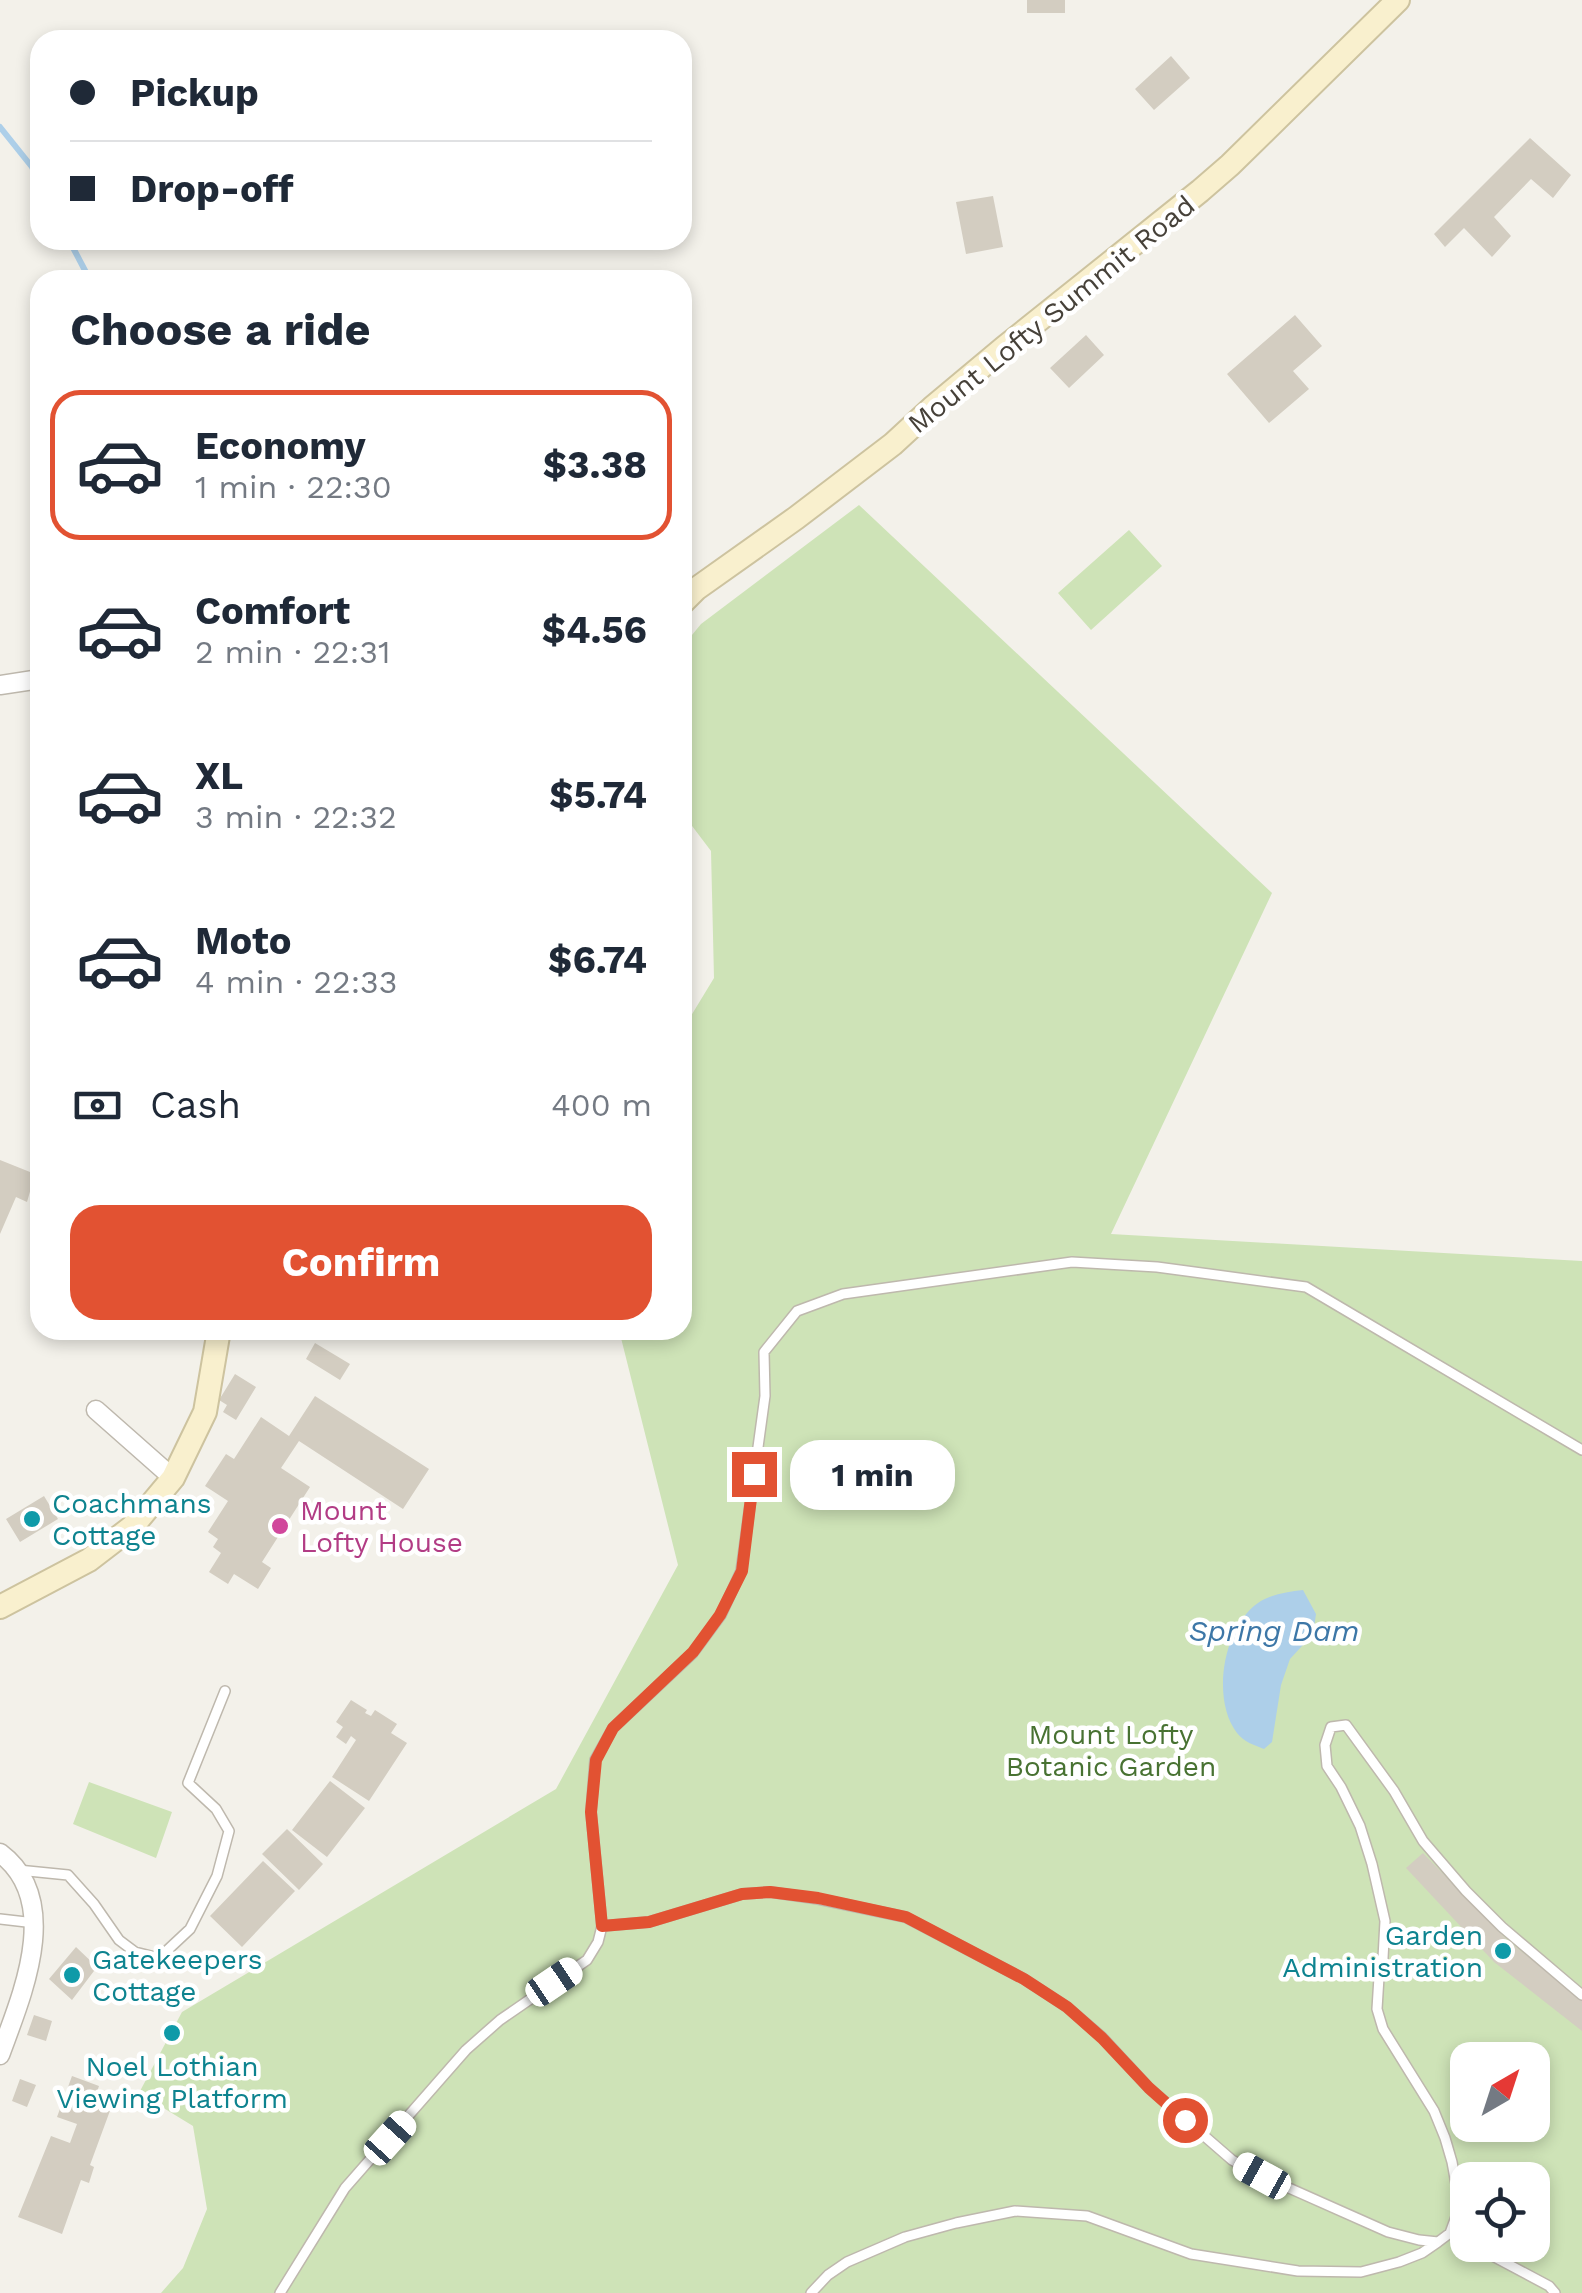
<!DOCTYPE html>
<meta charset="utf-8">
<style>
body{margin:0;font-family:"Work Sans",sans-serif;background:#f2f2f3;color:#1f2937;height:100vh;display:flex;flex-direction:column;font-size:38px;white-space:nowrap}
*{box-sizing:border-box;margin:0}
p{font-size:32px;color:#747a83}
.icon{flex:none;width:55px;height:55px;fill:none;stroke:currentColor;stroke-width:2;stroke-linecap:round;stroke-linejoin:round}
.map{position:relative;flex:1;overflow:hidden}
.panel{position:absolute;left:30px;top:270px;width:662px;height:1070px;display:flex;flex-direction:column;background:#fff;border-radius:30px;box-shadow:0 5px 15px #0003}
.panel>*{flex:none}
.hud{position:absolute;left:30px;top:30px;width:662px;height:220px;border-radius:30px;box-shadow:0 5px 15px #0003;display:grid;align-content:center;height:220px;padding:0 40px;background:#fff}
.needle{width:65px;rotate:39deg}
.controls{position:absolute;left:1450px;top:2042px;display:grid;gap:20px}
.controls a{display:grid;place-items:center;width:100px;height:100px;border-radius:20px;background:#fff;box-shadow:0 5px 15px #0003;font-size:50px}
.end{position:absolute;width:45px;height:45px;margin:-22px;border:12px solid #e25232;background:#fff;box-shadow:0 0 0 5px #fff}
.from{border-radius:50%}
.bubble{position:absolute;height:70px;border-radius:30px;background:#fff;box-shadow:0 5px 15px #0003;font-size:32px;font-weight:700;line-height:70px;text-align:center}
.car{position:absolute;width:30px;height:60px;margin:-30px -15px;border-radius:12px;box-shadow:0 0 8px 2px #0007;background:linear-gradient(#fff 24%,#345 0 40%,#fff 0 76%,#345 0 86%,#fff 0)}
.hud b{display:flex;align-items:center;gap:35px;height:95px;font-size:38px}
.hud b+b{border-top:2px solid #e0e1e3}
.hud i{width:25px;height:25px;background:#1f2937}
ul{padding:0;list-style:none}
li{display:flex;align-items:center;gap:30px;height:150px;margin:0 20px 15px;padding:0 20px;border:5px solid transparent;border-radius:30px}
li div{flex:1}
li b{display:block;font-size:38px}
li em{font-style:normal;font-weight:700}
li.current{border-color:#e25232}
li>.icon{width:90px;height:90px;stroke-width:1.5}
h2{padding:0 40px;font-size:45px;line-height:120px}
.pay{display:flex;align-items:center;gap:25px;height:110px;padding:0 40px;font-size:38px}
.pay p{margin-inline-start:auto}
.cta{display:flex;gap:20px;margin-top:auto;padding:20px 40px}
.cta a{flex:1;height:115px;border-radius:30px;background:#e25232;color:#fff;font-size:40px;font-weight:700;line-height:115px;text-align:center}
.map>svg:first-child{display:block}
.green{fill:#cee3b7;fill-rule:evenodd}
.water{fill:#adcfe9}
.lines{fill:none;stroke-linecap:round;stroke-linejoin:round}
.stream{stroke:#adcfe9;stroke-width:6}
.building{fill:#d3cdc1}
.lane-casing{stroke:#beb8ad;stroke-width:12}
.street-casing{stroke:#beb8ad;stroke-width:21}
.secondary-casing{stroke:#cdc39f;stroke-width:26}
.lane{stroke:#fff;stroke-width:9}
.street{stroke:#fff;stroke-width:18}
.secondary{stroke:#f9f0ce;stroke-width:22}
.route{stroke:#e25232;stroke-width:12}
.culture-dot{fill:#0f9aa8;stroke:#fff;stroke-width:4}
.hotel-dot{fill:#d1479c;stroke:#fff;stroke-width:4}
.labels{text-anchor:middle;stroke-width:9;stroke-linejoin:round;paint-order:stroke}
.street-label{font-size:28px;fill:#464139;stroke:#fff}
.culture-label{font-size:28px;fill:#0d838f;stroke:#fff;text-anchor:start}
.hotel-label{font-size:28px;fill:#b23c85;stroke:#fff;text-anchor:start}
.park-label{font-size:28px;fill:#487232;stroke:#fff}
.water-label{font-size:30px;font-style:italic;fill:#3d77a7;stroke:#fff}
</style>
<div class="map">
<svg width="1582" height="2293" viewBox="0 0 1582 2293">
<rect width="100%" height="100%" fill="#f3f1ea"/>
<path class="green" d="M 859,505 L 1272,893 L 1111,1234 L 1582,1261 L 1582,2293 L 161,2293 L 183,2268 L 207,2209 L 193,2126 L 139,2093 L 182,2012 L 556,1789 L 678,1565 L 619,1330 L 682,1330 L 683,1029 L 714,978 L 711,851 L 683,814 L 683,646 L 701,624 ZM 1468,2060 L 1532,2060 L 1532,2125 L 1468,2125 ZM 1468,2180 L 1532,2180 L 1532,2245 L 1468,2245 Z
M 1129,530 L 1162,566 L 1091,630 L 1058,593 Z
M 89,1782 L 172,1812 L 156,1858 L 73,1824 Z"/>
<path class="water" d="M 1303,1590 L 1316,1614 L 1313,1634 L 1290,1659 L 1281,1685 L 1272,1742 L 1264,1749 C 1254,1745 1244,1742 1237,1733 C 1211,1700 1223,1627 1258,1603 C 1271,1594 1287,1592 1303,1590 Z"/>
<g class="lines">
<path class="stream" d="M 0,127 L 32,167 L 40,182
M 69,240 L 90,280"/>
</g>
<path class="building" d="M 1027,0 L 1065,0 L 1065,13 L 1027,13 Z
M 1171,56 L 1190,78 L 1154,110 L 1135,89 Z
M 1530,138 L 1571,175 L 1553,198 L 1531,179 L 1494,217 L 1511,236 L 1492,257 L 1464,228 L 1445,247 L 1434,234 Z
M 993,196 L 1003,247 L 966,254 L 956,202 Z
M 1295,315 L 1322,346 L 1293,371 L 1309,389 L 1269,423 L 1227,374 Z
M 1086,335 L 1104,355 L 1069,388 L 1050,368 Z
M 0,1160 L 35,1174 L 27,1202 L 16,1197 L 0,1234 Z
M 315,1343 L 350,1364 L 340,1380 L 306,1359 Z
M 235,1374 L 256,1387 L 236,1420 L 223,1412 L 227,1405 L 219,1400 Z
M 315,1396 L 429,1469 L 403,1509 L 299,1441 L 281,1468 L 310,1487 L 262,1562 L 271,1568 L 258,1589 L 234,1574 L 228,1584 L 209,1572 L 221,1553 L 213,1547 L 218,1539 L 208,1532 L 228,1501 L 205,1486 L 226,1454 L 234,1459 L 261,1417 L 289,1436 Z
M 44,1496 L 58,1519 L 20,1542 L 6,1519 Z
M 351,1700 L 367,1710 L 365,1713 L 371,1716 L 375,1710 L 397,1724 L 391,1733 L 407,1743 L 369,1801 L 332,1777 L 356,1740 L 351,1736 L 346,1744 L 336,1737 L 343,1727 L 336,1722 Z
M 330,1781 L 365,1808 L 327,1857 L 292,1830 Z
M 287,1829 L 323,1864 L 299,1890 L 262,1854 Z
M 1423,1853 L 1508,1941 L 1582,1999 L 1582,2031 L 1494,1962 L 1406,1868 Z
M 263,1861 L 295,1891 L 242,1947 L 210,1916 Z
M 76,1947 L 97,1967 L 72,2000 L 49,1979 Z
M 34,2015 L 52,2021 L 46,2041 L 27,2035 Z
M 72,2076 L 99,2086 L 94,2101 L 111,2108 L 90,2165 L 94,2167 L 89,2183 L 81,2180 L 62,2234 L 18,2217 L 51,2136 L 70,2143 L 77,2124 L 57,2117 Z
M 20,2079 L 36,2085 L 27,2107 L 12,2101 Z"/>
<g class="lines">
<g class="lane-casing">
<path id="lane" d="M 18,1870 L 68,1875 L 94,1904 L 119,1940 L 135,1952 L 159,1958 L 190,1929 L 217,1876 L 229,1831 L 216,1809 L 188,1783 L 225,1691
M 0,1919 L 35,1923
M 602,1926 L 649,1922 L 742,1894 L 770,1892 L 818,1899 L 905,1917 L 1024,1979 L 1067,2007 L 1102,2037 L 1149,2088 L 1232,2160 L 1262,2176 L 1388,2232 L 1419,2240 L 1438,2242 L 1450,2233 L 1457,2214 L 1458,2195 L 1452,2162 L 1445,2138 L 1434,2111 L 1383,2029 L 1377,2009 L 1379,1977 L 1383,1958 L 1385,1921 L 1372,1864 L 1360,1826 L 1341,1787 L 1327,1766 L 1325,1745 L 1331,1727 L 1346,1725 L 1394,1791 L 1423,1841 L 1466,1891 L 1502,1927 L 1582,1995
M 1472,2245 L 1549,2286 L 1555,2293
M 280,2293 L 345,2188 L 466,2050 L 500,2020 L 587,1960 L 598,1942 L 602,1926 L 591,1812 L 595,1760 L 613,1728 L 693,1653 L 721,1615 L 741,1571 L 765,1396 L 764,1352 L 797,1311 L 843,1294 L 1072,1262 L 1157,1267 L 1306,1287 L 1582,1450
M 811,2293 L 828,2275 L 847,2262 L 905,2237 L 956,2223 L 1015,2211 L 1087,2216 L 1191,2254 L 1298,2271 L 1361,2272 L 1399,2262 L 1422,2253 L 1438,2242"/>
</g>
<g class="street-casing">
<path id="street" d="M 0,685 L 40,679
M 96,1410 L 173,1478
M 0,1853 C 64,1901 21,1997 0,2055"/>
</g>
<g class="secondary-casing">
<path id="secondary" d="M 682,603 L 696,589 L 796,518 L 893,444 L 932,408 L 1005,347 L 1200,191 L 1230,165 L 1398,0
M 0,1607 L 89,1560 L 132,1527 L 173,1478 L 205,1412 L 219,1330"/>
</g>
<use href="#lane" class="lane"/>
<use href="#street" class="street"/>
<use href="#secondary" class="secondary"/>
</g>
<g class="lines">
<path class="route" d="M 754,1474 L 742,1571 L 720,1615 L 693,1652 L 613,1728 L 596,1760 L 591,1812 L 602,1926 L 649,1922 L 742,1894 L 770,1892 L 818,1898 L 906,1917 L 1024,1979 L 1067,2007 L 1102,2038 L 1149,2088 L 1185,2120"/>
</g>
<g class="culture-dot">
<circle cx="32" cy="1519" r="10"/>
<circle cx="1503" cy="1951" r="10"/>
<circle cx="72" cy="1975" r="10"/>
<circle cx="172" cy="2033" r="10"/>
</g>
<circle class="hotel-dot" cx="280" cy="1526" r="10"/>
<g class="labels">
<g class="street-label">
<text transform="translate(1051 314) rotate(-39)" y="10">Mount Lofty Summit Road</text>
</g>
<g class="culture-label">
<text x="52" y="1513">Coachmans<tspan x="52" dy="32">Cottage</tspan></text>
<text x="1483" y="1945" text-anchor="end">Garden<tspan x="1483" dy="32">Administration</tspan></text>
<text x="92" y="1969">Gatekeepers<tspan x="92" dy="32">Cottage</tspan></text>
<text x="172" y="2076" text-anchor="middle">Noel Lothian<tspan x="172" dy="32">Viewing Platform</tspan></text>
</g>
<g class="hotel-label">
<text x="300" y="1520">Mount<tspan x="300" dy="32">Lofty House</tspan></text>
</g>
<g class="park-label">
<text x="1111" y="1744">Mount Lofty<tspan x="1111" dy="32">Botanic Garden</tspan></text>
</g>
<g class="water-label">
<text x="1274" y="1641">Spring Dam</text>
</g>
</g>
</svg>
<div class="controls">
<a><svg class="needle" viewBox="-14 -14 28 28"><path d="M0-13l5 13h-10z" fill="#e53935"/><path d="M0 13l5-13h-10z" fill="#747a83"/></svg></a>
<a><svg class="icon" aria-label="locate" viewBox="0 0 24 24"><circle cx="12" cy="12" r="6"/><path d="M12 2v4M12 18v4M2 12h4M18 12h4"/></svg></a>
</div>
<i class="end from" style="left:1185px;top:2120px"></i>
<i class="end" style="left:754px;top:1474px"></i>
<div class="bubble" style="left:790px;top:1440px;width:165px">1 min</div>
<i class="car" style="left:554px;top:1982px;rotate:56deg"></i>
<i class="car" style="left:390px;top:2138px;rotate:42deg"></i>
<i class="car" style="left:1262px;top:2176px;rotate:299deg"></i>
<div class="hud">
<b><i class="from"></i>Pickup</b>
<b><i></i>Drop-off</b>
</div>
<section class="panel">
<h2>Choose a ride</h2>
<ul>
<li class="current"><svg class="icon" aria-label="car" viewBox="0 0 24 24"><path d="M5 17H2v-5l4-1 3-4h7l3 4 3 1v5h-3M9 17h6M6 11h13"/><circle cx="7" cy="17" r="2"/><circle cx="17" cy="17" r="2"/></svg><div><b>Economy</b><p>1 min · 22:30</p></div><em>$3.38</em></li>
<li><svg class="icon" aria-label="car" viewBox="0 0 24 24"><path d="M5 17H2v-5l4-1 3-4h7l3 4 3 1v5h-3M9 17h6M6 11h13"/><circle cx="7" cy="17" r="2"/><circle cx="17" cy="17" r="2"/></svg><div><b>Comfort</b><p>2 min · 22:31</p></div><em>$4.56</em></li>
<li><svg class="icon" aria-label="car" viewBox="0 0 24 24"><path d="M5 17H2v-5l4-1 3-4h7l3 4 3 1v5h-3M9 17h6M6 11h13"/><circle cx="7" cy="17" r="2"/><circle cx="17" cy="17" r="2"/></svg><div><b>XL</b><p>3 min · 22:32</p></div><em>$5.74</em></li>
<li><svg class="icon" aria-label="car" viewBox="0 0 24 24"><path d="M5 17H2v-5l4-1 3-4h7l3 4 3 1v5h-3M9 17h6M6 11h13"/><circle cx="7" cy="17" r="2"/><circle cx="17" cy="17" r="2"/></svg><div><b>Moto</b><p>4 min · 22:33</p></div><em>$6.74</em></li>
</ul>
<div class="pay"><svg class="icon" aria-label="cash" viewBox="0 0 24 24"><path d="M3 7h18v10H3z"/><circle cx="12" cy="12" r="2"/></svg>Cash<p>400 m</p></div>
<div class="cta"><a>Confirm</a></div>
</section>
</div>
